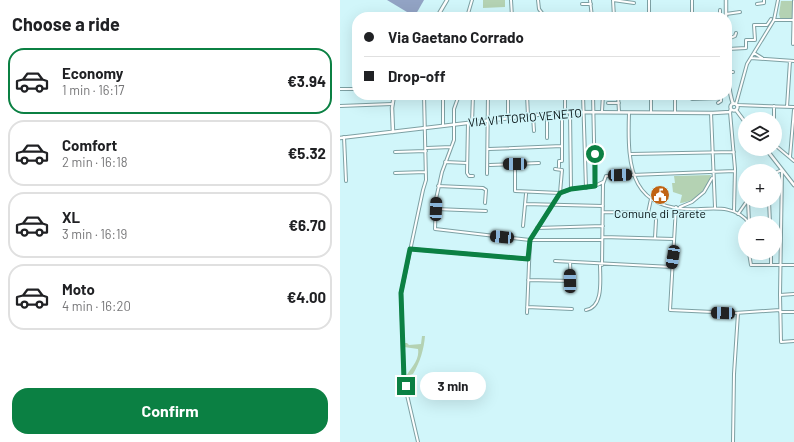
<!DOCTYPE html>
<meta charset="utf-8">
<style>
body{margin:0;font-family:Barlow,sans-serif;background:#f2f2f2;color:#202124;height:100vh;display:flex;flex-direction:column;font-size:15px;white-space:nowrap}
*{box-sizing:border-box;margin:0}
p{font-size:13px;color:#757577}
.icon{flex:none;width:22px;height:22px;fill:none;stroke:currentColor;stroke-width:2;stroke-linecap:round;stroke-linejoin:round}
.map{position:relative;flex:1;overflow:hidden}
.details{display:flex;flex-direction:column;background:#fff;width:340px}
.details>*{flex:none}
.top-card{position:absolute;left:12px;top:12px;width:380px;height:88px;border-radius:16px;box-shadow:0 4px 16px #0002;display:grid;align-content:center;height:88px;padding:0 12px;background:#fff}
.buttons{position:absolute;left:398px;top:112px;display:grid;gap:8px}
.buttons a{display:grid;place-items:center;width:44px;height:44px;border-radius:50%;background:#fff;box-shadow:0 4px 16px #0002;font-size:20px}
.end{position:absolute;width:18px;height:18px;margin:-9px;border:5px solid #0b8043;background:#fff;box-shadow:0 0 0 2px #fff}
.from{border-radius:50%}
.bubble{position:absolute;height:28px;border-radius:14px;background:#fff;box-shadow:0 4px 16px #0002;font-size:13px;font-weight:700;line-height:28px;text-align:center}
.car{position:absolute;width:12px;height:24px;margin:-12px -6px;border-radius:5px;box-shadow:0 0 3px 1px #0007;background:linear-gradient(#222 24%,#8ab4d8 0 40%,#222 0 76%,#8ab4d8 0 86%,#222 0)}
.top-card b{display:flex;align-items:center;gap:14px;height:38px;font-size:15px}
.top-card b+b{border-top:1px solid #e0e0e0}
.top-card i{width:10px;height:10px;background:#202124}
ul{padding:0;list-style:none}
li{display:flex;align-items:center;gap:12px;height:66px;margin:0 8px 6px;padding:0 4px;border:2px solid #e0e0e0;border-radius:16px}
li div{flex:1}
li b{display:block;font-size:15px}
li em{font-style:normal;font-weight:700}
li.current{border-color:#0b8043}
li>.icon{width:36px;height:36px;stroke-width:1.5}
h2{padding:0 12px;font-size:18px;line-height:48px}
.action{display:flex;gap:8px;margin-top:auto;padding:8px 12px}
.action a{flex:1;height:46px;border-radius:16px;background:#0b8043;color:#fff;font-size:16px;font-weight:700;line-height:46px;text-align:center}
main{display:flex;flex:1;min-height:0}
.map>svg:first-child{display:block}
.green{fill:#b4d2b3}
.water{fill:#92a3c4}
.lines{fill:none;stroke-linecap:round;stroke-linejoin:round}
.street-casing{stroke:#7da0a3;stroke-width:4}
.secondary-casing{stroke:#7da0a3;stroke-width:4.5}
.street{stroke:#fff;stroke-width:2}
.secondary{stroke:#fff;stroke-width:2.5}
.route{stroke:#0b8043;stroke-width:5}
.labels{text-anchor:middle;stroke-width:3;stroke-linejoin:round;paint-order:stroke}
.street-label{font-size:12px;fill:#041012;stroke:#d1f6fa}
.poi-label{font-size:12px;fill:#041012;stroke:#d1f6fa}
</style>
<main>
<section class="details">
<h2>Choose a ride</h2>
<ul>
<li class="current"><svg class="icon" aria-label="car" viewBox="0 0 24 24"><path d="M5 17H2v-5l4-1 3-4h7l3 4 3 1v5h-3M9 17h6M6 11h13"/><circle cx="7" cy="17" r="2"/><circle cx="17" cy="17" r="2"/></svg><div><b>Economy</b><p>1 min · 16:17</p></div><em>€3.94</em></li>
<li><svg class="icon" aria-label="car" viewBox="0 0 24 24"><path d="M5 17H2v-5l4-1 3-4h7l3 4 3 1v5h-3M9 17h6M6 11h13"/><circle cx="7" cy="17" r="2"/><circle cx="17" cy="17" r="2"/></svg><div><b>Comfort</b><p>2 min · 16:18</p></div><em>€5.32</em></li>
<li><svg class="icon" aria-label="car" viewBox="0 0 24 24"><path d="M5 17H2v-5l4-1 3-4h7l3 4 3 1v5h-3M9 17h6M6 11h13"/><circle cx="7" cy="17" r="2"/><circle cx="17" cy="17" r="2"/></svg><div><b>XL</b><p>3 min · 16:19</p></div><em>€6.70</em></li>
<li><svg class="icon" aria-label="car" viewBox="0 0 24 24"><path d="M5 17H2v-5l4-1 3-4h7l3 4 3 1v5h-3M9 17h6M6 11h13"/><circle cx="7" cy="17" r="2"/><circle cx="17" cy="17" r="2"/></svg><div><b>Moto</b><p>4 min · 16:20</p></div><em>€4.00</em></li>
</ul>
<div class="action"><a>Confirm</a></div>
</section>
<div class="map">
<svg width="454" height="442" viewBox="0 0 454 442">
<rect width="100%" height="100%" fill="#d1f6fa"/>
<path class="green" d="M 143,0 L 165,0 L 165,7 L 143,8 Z
M 441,1 L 452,1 L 453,18 L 440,18 L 439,14 Z
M 371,175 C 367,189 356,202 340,203 L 342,195 L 333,192 L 332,183 L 335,183 L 334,176 Z
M 82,336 L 85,336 C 84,349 80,362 73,374 L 66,376 C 70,369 80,360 78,349 L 64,347 L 64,343 L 67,343 L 69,345 L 81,344 Z"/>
<path class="water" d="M 47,0 L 84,0 L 76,14 L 72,15 Z"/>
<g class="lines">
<g class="street-casing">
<path id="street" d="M 171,0 L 172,17
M 198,0 L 199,9 L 205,17
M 250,0 L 252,17
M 273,0 L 294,3
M 273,0 L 274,17
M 352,0 L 352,17
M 242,4 L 251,4
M 417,4 L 424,3 L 424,0
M 289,14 L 296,14 L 301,17
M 386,14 L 400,12
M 127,17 L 132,0
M 309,17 L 309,0
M 380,17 L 380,10
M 435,20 L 454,20
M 388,39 L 395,36 L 396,33
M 453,44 L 454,1
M 388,49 L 406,48 L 406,40 L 415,40 L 414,25 L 427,25 L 431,19
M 414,53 L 422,58
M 411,58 L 454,61
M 387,72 L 393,72
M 0,89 L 17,89
M 103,95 L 103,126
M 119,95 L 114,109 L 114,140 L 102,172 L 96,199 L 95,229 L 190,240 L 262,240
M 166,95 L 168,98 L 168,119
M 187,95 L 188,116
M 243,95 L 246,188
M 253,95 L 255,186
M 278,95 L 279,112
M 311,95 L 311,112
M 335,95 L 335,113
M 352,99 L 381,98
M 268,103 L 279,103
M 378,103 L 381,101 L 381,95
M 396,104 L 407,64 L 434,20 L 438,0
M 397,105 L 454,107
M 0,106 L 52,104
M 447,107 L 450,61
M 262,111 L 263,95
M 225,112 L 225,95
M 230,112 L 231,189
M 390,112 L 395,169 L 394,211
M 289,113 C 287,170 291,213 361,209 C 379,208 397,207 409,223
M 371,113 L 375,207
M 207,114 L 207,138
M 193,116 L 194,131
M 434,119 L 434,106
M 128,123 L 127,173 L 129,176 L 133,176
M 132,123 L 133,95
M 4,137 L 6,181
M 435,145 L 454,161
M 87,148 L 111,147
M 149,149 L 222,146
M 55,152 L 86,151
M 291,154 L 394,152
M 450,157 L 454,110
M 105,162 L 127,163
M 175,164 L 175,191 L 220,193 L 231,189 L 255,186 L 263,182
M 150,165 L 199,163
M 219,167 L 219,161 L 222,161 L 222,112
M 442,170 L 440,295 L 441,342 L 454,341
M 55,173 L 86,172
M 435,173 L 442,170
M 147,174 L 148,95
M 98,186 L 143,188 L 146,190 L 145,203
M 408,201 L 409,222
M 429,201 L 430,223
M 185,204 L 263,206
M 336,207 L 330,310 L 395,313 L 440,310
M 340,207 L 352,202 L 364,192 L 372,178
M 96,209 L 146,211
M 263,212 L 308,213 L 311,199
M 398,214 L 407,201
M 183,226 L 186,194
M 197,228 L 263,226
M 263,237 L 334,239
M 315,238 L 316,220
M 70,249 L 188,259
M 409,253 L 411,265 L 454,265
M 431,253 L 431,265
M 215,261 L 332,267
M 230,262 L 231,284
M 262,265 L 263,184 L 266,176 L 395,171
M 188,280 L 231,281
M 440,295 L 454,294
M 187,307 L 232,309
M 246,310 C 264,307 260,279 260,264
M 440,312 L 454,312
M 187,313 L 190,240 L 220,193 L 222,170 L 215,169
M 78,442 L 64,382 L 61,293 L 83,190 L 86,180 L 84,95
M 393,442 L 394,374 L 398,313"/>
</g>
<g class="secondary-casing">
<path id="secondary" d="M 386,0 L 386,17
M 97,17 L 107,0
M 387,29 C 389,54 385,79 393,104
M390.5 107a3.5 3.5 0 1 1 7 0a3.5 3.5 0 1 1-7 0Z
M 396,110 L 405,122
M 53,132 L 52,108 L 54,95
M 0,138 L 222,112 L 373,113 L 390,112 L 391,109
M 426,149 L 454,185"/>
</g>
<use href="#street" class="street"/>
<use href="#secondary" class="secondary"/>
</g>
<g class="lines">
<path class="route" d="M 66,386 L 64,379 L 61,293 L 70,249 L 188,259 L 190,240 L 220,193 L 231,189 L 255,186 L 255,154"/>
</g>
<defs>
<g id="civic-disc" transform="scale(1)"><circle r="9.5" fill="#c06313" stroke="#d1f6fa"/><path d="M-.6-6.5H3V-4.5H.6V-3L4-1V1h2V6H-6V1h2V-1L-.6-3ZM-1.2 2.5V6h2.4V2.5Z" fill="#fff"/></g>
</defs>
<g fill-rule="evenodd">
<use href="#civic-disc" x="320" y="195"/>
</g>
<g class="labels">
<g class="street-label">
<text transform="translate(185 118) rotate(-5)" y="4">VIA VITTORIO VENETO</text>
</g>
<g class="poi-label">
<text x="320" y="218">Comune di Parete</text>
</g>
</g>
</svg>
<div class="buttons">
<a><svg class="icon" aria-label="layers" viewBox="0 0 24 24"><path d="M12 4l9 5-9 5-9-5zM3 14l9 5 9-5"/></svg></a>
<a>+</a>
<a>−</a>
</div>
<i class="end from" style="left:255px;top:154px"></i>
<i class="end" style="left:66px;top:386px"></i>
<div class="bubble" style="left:80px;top:372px;width:66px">3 min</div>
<i class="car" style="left:175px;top:164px;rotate:269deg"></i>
<i class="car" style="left:280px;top:175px;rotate:88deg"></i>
<i class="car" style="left:96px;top:209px;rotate:2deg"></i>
<i class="car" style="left:162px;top:237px;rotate:276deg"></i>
<i class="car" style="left:333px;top:257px;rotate:189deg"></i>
<i class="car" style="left:230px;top:281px;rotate:359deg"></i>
<i class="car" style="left:383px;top:313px;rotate:272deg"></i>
<div class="top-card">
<b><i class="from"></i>Via Gaetano Corrado</b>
<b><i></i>Drop-off</b>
</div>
</div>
</main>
